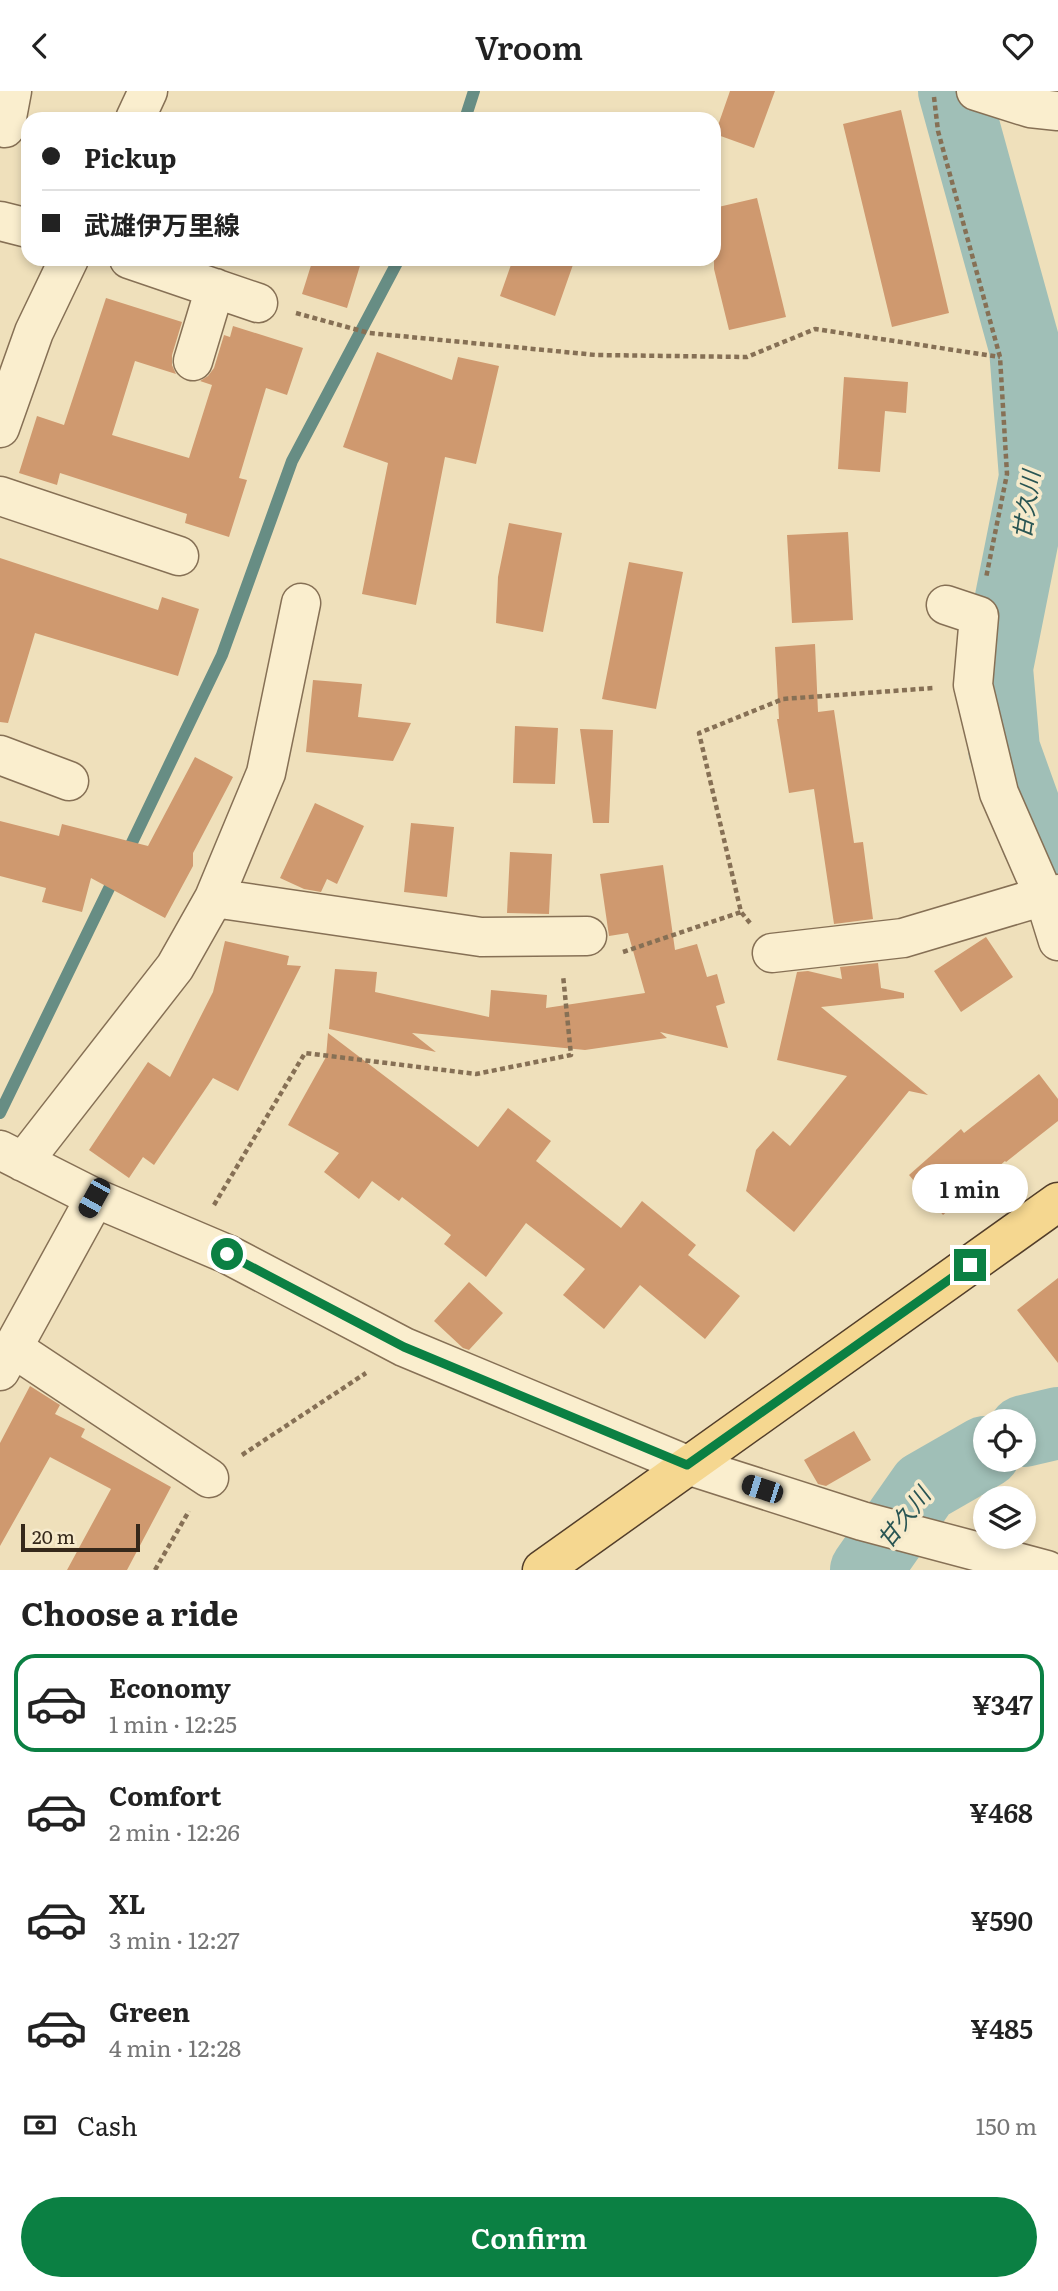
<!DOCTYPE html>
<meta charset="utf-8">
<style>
body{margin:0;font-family:Literata,"Noto Sans JP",serif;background:#f6f6f6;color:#222;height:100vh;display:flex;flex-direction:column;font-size:26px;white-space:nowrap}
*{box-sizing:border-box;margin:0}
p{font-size:23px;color:#767676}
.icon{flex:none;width:38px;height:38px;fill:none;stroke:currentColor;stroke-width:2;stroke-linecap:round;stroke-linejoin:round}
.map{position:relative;height:1479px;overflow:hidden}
.panel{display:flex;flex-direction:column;background:#fff;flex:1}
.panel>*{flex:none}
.banner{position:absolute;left:21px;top:21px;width:700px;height:154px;border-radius:21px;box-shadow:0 4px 10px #0003;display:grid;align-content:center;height:154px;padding:0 21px;background:#fff}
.tools{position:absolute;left:973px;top:1318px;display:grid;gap:14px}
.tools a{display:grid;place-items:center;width:63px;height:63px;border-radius:50%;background:#fff;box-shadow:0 4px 10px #0003;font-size:35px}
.scale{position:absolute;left:21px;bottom:18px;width:119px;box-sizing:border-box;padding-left:7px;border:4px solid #35281a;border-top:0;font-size:19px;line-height:24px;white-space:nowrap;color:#35281a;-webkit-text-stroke:5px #f6eacb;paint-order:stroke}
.end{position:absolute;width:32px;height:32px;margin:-16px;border:9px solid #0b8043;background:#fff;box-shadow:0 0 0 4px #fff}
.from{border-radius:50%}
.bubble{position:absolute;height:49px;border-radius:24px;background:#fff;box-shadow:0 4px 10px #0003;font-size:23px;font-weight:600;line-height:49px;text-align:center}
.car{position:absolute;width:21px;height:42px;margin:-21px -10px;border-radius:9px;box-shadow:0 0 5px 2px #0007;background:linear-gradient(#222 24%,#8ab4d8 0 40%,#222 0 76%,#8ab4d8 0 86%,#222 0)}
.banner b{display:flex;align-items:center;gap:24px;height:66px;font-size:26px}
.banner b+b{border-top:2px solid #e0e0e0}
.banner i{width:18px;height:18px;background:#222}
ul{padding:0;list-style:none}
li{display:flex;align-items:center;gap:21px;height:98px;margin:0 14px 10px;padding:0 7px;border:4px solid transparent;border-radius:21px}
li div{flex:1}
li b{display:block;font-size:26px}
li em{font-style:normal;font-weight:600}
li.active{border-color:#0b8043}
li>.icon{width:63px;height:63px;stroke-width:1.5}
h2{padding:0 21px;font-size:32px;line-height:84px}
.pay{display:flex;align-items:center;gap:18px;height:77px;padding:0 21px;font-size:26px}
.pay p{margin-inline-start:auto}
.cta{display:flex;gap:14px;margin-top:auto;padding:14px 21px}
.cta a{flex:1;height:80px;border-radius:42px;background:#0b8043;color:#fff;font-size:28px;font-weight:600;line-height:80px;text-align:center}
header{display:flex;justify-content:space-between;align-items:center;height:91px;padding:0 21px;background:#fff;font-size:32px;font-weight:600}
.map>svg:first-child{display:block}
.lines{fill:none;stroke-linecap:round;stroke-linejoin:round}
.stream{stroke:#678d84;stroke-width:12}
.river{stroke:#a0bfb7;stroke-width:72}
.building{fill:#cf996f}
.minor-casing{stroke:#867055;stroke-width:41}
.primary-casing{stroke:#533e2a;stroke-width:41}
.path{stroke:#867055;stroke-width:4.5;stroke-dasharray:5 3.5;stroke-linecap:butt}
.minor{stroke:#faeece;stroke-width:38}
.primary{stroke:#f5d790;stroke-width:38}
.route{stroke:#0b8043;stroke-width:9}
.labels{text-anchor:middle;stroke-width:7;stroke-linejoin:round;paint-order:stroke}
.water-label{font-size:23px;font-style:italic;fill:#295553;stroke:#f6eacb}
</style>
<header><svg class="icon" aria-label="back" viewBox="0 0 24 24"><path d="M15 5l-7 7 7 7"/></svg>Vroom<svg class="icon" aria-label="heart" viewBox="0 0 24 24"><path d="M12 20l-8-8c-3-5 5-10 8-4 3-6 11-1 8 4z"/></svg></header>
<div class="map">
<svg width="1058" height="1479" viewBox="0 0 1058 1479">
<rect width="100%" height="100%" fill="#efe0bb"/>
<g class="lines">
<path class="stream" d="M 465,28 L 474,0
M 126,764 L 222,564 L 292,370 L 399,168
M 0,1022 L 116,783"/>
<path class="river" d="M 954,0 L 1025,257 L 1035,386 L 997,577 L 1004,658 L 1037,750 L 1058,781
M 1024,1340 L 1058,1332
M 866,1479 L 924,1396 L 985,1361"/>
</g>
<path class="building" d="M 730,0 L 775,0 L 754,57 L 715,43 Z
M 901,19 L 949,222 L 892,236 L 843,33 Z
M 757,107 L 786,226 L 729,239 L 714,178 L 714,117 Z
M 313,168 L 362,168 L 347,217 L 302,203 Z
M 513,168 L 575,168 L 555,225 L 500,205 Z
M 106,207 L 182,231 L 172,264 L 172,274 L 176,283 L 135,270 L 112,344 L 189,367 L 212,294 L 200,290 L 208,285 L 214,277 L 224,244 L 230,246 L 233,235 L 303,257 L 287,304 L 266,297 L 239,387 L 247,389 L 229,446 L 185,432 L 187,423 L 60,382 L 57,394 L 19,382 L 37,325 L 64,334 Z
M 377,261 L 452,289 L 458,266 L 499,275 L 476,373 L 445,366 L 416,514 L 362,503 L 388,372 L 343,356 Z
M 844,286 L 908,291 L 906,322 L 885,320 L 880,381 L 838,378 Z
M 509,432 L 562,442 L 543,541 L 496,532 L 498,486 Z
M 848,441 L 853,529 L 792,532 L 787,444 Z
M 0,467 L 158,519 L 162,506 L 199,518 L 178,585 L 35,542 L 8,632 L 0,631 Z
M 629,471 L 683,481 L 656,618 L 602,608 Z
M 815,553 L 818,621 L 834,619 L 854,752 L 863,751 L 873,828 L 834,833 L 814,698 L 789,702 L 777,628 L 779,628 L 775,556 Z
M 313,589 L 362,593 L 358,626 L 411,632 L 393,670 L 306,661 Z
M 515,635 L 558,637 L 555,693 L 513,692 Z
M 580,638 L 613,639 L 609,732 L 593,732 Z
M 195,666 L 233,686 L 193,762 L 193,775 L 165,827 L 91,787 L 82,821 L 42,811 L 46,797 L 0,785 L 0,730 L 59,745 L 62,733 L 148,755 Z
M 315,712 L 364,735 L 337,793 L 327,788 L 321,801 L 304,798 L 280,787 Z
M 411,732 L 454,736 L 447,806 L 404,801 Z
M 510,761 L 552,763 L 549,823 L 507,822 Z
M 663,774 L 675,859 L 697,853 L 707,886 L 717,883 L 725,912 L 716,915 L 728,957 L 660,941 L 667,947 L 585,959 L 412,942 L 436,961 L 329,938 L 335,878 L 377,881 L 375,901 L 489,926 L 491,899 L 547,904 L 546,917 L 645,902 L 628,842 L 609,845 L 600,783 Z
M 986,846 L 1013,886 L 961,921 L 934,880 Z
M 225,850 L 289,865 L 287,874 L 301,875 L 238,1000 L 213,987 L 154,1074 L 143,1066 L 129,1087 L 89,1059 L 148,971 L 170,986 L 213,901 Z
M 878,872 L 881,897 L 904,902 L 904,907 L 821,916 L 928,1004 L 909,1000 L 794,1141 L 746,1100 L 756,1059 L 773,1040 L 790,1055 L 847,985 L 777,969 L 797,881 L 808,880 L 842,888 L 840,876 Z
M 328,942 L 478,1056 L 508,1017 L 551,1050 L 536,1070 L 621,1137 L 642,1110 L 696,1154 L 688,1164 L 740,1205 L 705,1248 L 640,1194 L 604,1238 L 563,1204 L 585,1178 L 526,1132 L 486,1186 L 444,1153 L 451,1144 L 402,1106 L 399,1110 L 372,1090 L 359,1108 L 324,1081 L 339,1062 L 288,1034 L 326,966 Z
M 1039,983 L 1058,1008 L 1058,1030 L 1006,1071 L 1005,1070 L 943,1124 L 909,1084 L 961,1038 L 964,1042 Z
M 1058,1187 L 1058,1272 L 1017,1219 Z
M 469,1191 L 503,1222 L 469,1259 L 463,1257 L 434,1230 Z
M 30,1295 L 60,1314 L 55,1323 L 85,1338 L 81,1346 L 171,1396 L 127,1479 L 67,1479 L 111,1398 L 50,1366 L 0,1455 L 0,1352 Z
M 854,1340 L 871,1369 L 826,1395 L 818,1393 L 804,1369 Z"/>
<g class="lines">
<g class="minor-casing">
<path id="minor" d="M 976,0 L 1030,17 L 1058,20
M 135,28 L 148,0
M 5,37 L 12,0
M 0,130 L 28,137
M 129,168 L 258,212
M 193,270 L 215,197
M 0,337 L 34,241 L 69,168
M 0,405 L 179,465
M 946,514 L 979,525 L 973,594 L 999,702 L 1044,805 L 1058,850
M 0,664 L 69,690
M 214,807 L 481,846 L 587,845
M 772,862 L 903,847 L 1044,805 L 1058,803
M 0,1059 L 95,1107 L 227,1163 L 404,1256 L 687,1374 L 862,1430 L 1047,1479
M 23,1071 L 175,876 L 214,807 L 266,682 L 301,512
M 13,1257 L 209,1387
M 0,1280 L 95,1107"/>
</g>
<g class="primary-casing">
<path id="primary" d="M 542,1479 L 1058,1111"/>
</g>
<path class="path" d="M 934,6 L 938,40 L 1000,266 L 1007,383 L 986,487
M 296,222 L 369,242 L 596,264 L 747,266 L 815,238 L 1000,266
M 750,832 L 741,821 L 699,642 L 783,608 L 934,597
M 623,861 L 741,821
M 214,1114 L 305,962 L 476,983 L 571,964 L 563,884
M 242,1364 L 366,1282
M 155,1479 L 189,1420"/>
<use href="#minor" class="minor"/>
<use href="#primary" class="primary"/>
</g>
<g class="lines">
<path class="route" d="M 227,1163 L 404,1256 L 687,1374 L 970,1174"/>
</g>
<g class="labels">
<g class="water-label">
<text transform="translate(1027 414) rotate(-82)" y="8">甘久川</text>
<text transform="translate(904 1427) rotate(-52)" y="8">甘久川</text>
</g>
</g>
</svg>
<div class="tools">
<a><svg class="icon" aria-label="locate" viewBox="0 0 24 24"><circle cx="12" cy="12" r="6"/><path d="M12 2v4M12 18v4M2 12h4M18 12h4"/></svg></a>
<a><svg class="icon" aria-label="layers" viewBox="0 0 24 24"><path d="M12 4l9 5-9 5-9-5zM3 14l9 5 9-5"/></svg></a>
</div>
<div class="scale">20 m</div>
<i class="end from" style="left:227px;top:1163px"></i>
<i class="end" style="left:970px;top:1174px"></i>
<div class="bubble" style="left:912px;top:1073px;width:116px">1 min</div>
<i class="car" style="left:94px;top:1107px;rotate:209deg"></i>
<i class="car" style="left:762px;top:1398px;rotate:288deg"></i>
<div class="banner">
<b><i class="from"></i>Pickup</b>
<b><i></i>武雄伊万里線</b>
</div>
</div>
<section class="panel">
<h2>Choose a ride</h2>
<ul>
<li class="active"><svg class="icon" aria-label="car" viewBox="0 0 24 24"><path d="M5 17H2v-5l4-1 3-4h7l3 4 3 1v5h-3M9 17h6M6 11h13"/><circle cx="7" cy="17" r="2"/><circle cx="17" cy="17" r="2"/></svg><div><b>Economy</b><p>1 min · 12:25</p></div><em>¥347</em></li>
<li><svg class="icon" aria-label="car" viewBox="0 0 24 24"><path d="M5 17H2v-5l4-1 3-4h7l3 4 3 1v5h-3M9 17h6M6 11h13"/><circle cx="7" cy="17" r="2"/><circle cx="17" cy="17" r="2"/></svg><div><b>Comfort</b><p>2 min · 12:26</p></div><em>¥468</em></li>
<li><svg class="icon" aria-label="car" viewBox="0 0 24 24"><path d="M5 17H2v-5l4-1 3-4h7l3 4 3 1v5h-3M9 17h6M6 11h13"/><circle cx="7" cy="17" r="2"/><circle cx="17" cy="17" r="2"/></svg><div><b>XL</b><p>3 min · 12:27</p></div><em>¥590</em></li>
<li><svg class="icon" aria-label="car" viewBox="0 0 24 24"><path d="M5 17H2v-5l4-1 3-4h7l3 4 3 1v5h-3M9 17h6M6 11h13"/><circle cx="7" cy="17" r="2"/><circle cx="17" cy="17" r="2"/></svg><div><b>Green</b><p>4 min · 12:28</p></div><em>¥485</em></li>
</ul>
<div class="pay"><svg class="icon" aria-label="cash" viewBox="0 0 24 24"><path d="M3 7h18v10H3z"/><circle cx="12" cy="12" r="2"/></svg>Cash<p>150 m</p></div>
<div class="cta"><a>Confirm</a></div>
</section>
